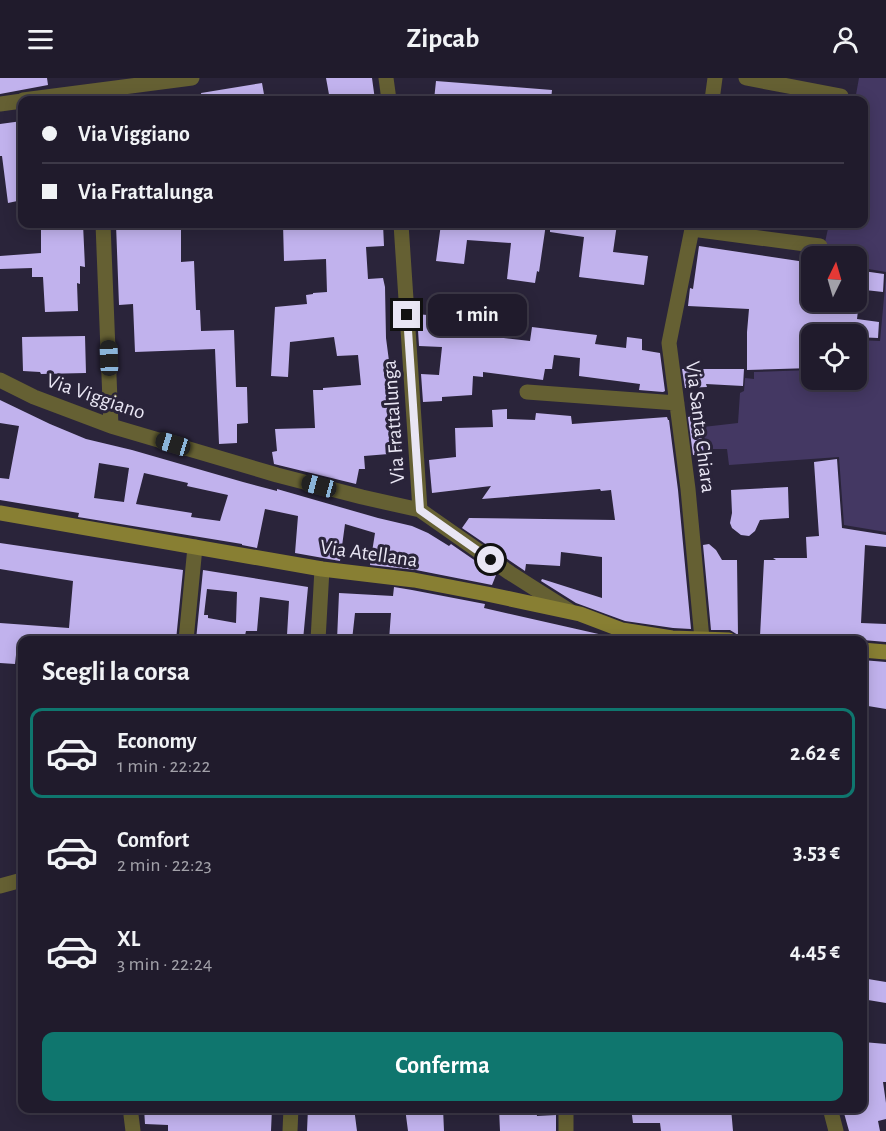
<!DOCTYPE html>
<html lang="it">
<meta charset="utf-8">
<style>
body{margin:0;font-family:"Alegreya Sans",sans-serif;background:#282434;color:#f1f3f6;height:100vh;display:flex;flex-direction:column;font-size:22px;white-space:nowrap}
*{box-sizing:border-box;margin:0}
p{font-size:20px;color:#a2a1a9}
.icon{flex:none;width:33px;height:33px;fill:none;stroke:currentColor;stroke-width:2;stroke-linecap:round;stroke-linejoin:round}
.map{position:relative;flex:1;overflow:hidden}
.drawer{position:absolute;left:18px;top:558px;width:849px;height:477px;display:flex;flex-direction:column;background:#201b2c;border-radius:12px;box-shadow:0 3px 15px #0003,0 0 0 2px #3d3948}
.drawer>*{flex:none}
.hud{position:absolute;left:18px;top:18px;width:850px;height:132px;border-radius:12px;box-shadow:0 3px 15px #0003,0 0 0 2px #3d3948;display:grid;align-content:center;height:132px;padding:0 24px;background:#201b2c}
.needle{width:39px;rotate:5deg}
.tools{position:absolute;left:801px;top:168px;display:grid;gap:12px}
.tools a{display:grid;place-items:center;width:66px;height:66px;border-radius:12px;background:#201b2c;box-shadow:0 3px 15px #0003,0 0 0 2px #3d3948;font-size:30px}
.end{position:absolute;width:27px;height:27px;margin:-14px;border:8px solid #e9e6f4;background:#111;box-shadow:0 0 0 3px #111}
.from{border-radius:50%}
.bubble{position:absolute;height:42px;border-radius:12px;background:#201b2c;box-shadow:0 3px 15px #0003,0 0 0 2px #3d3948;font-size:20px;font-weight:700;line-height:42px;text-align:center}
.car{position:absolute;width:18px;height:36px;margin:-18px -9px;border-radius:8px;box-shadow:0 0 4px 2px #0007;background:linear-gradient(#222 24%,#8ab4d8 0 40%,#222 0 76%,#8ab4d8 0 86%,#222 0)}
.hud b{display:flex;align-items:center;gap:21px;height:57px;font-size:22px}
.hud b+b{border-top:2px solid #3d3948}
.hud i{width:15px;height:15px;background:#f1f3f6}
ul{padding:0;list-style:none}
li{display:flex;align-items:center;gap:18px;height:90px;margin:0 12px 9px;padding:0 12px;border:3px solid transparent;border-radius:12px}
li div{flex:1}
li b{display:block;font-size:22px}
li em{font-style:normal;font-weight:700}
li.active{border-color:#0f766e}
li>.icon{width:54px;height:54px;stroke-width:1.5}
h2{padding:0 24px;font-size:27px;line-height:72px}
.button{display:flex;gap:12px;margin-top:auto;padding:12px 24px}
.button a{flex:1;height:69px;border-radius:12px;background:#0f766e;color:#fff;font-size:24px;font-weight:700;line-height:69px;text-align:center}
header{display:flex;justify-content:space-between;align-items:center;height:78px;padding:0 24px;background:#201b2c;font-size:27px;font-weight:700}
.map>svg:first-child{display:block}
.green{fill:#443863}
.building{fill:#c1b2ed;fill-rule:evenodd}
.lines{fill:none;stroke-linecap:round;stroke-linejoin:round}
.minor{stroke:#656033;stroke-width:15}
.secondary{stroke:#887f33;stroke-width:15}
.route{stroke:#e9e6f4;stroke-width:8}
.labels{text-anchor:middle;stroke-width:6;stroke-linejoin:round;paint-order:stroke}
.street-label{font-size:21px;fill:#e9e6f4;stroke:#2a243a}
</style>
<header><svg class="icon" aria-label="menu" viewBox="0 0 24 24"><path d="M4 6h16M4 12h16M4 18h16"/></svg>Zipcab<svg class="icon" aria-label="person" viewBox="0 0 24 24"><circle cx="12" cy="8" r="4"/><path d="M4 21q1-7 8-7t8 7"/></svg></header>
<div class="map">
<svg width="886" height="1053" viewBox="0 0 886 1053">
<rect width="100%" height="100%" fill="#2a243a"/>
<path class="green" d="M 859,0 L 886,0 L 886,194 L 857,189 L 856,178 L 822,178 L 829,146 L 864,146 L 864,22 L 855,22 Z
M 886,198 L 886,454 L 844,447 L 839,379 L 729,387 L 727,371 L 706,371 L 703,349 L 738,345 L 740,315 L 744,313 L 745,300 L 754,301 L 754,294 L 811,292 L 812,302 L 856,302 L 857,262 L 880,263 Z"/>
<path class="building" d="M 0,0 L 47,0 L 48,7 L 0,16 Z
M 326,0 L 372,0 L 375,22 L 330,22 Z
M 436,3 L 552,12 L 551,22 L 434,22 Z
M 262,5 L 265,22 L 202,22 L 201,15 Z
M 22,43 L 22,122 L 8,125 L 2,78 L 0,78 L 0,46 Z
M 41,146 L 83,146 L 85,189 L 80,188 L 80,206 L 77,205 L 78,233 L 45,234 L 43,199 L 32,199 L 32,190 L 0,191 L 0,178 L 41,175 Z
M 116,146 L 181,146 L 181,184 L 194,183 L 196,232 L 200,232 L 201,253 L 234,252 L 236,309 L 247,309 L 248,345 L 237,346 L 237,365 L 219,366 L 215,271 L 135,274 L 133,226 L 119,227 Z
M 283,146 L 383,146 L 384,168 L 366,169 L 368,201 L 383,200 L 385,209 L 386,260 L 401,375 L 364,378 L 365,391 L 359,391 L 356,406 L 274,386 L 272,374 L 277,373 L 275,351 L 315,350 L 313,312 L 323,312 L 323,310 L 361,307 L 358,277 L 337,278 L 334,259 L 290,264 L 288,299 L 271,298 L 275,229 L 307,226 L 306,217 L 313,216 L 313,215 L 327,214 L 326,181 L 284,183 Z
M 441,146 L 546,146 L 539,194 L 537,193 L 535,205 L 507,201 L 511,165 L 467,162 L 464,186 L 436,183 Z
M 550,146 L 617,146 L 613,174 L 648,178 L 644,207 L 579,199 L 584,159 L 550,154 Z
M 699,168 L 812,185 L 812,224 L 859,224 L 857,241 L 879,244 L 878,260 L 856,259 L 856,256 L 812,256 L 812,290 L 747,292 L 747,254 L 749,231 L 688,228 L 690,210 L 693,211 Z
M 856,192 L 884,196 L 883,214 L 856,211 Z
M 417,236 L 496,244 L 495,259 L 530,263 L 532,249 L 597,257 L 595,266 L 626,270 L 627,259 L 642,261 L 642,272 L 660,275 L 665,313 L 663,314 L 639,312 L 640,306 L 579,298 L 580,280 L 554,277 L 552,291 L 545,291 L 543,302 L 483,294 L 483,299 L 473,298 L 472,317 L 442,319 L 442,323 L 423,324 L 421,296 L 439,297 L 442,269 L 419,268 Z
M 85,258 L 86,295 L 41,296 L 40,294 L 23,293 L 22,259 Z
M 682,291 L 744,291 L 743,308 L 706,306 L 707,309 L 685,310 Z
M 0,322 L 50,346 L 86,361 L 132,372 L 243,404 L 277,413 L 277,411 L 378,440 L 412,448 L 428,455 L 449,468 L 451,466 L 496,497 L 492,507 L 416,492 L 370,487 L 375,455 L 345,446 L 340,483 L 295,475 L 298,438 L 265,431 L 257,470 L 242,467 L 242,466 L 78,439 L 79,435 L 0,422 L 0,400 L 9,401 L 19,348 L 0,345 ZM 99,385 L 129,390 L 124,424 L 94,420 ZM 144,395 L 188,405 L 187,408 L 228,417 L 220,443 L 191,439 L 192,435 L 136,426 Z
M 507,331 L 507,341 L 535,342 L 536,335 L 571,338 L 572,346 L 667,339 L 668,342 L 669,342 L 678,412 L 691,551 L 673,550 L 625,543 L 576,525 L 541,503 L 542,501 L 602,520 L 602,479 L 561,474 L 560,488 L 526,486 L 525,493 L 462,450 L 469,440 L 615,442 L 611,412 L 601,413 L 600,411 L 482,421 L 491,408 L 432,415 L 429,382 L 456,379 L 455,350 L 493,349 L 492,332 Z
M 699,337 L 704,376 L 693,377 L 688,339 Z
M 837,381 L 842,450 L 886,457 L 886,469 L 865,467 L 861,545 L 886,546 L 886,564 L 863,562 L 814,562 L 760,558 L 764,482 L 776,482 L 773,480 L 807,480 L 806,459 L 819,458 L 814,384 Z
M 788,409 L 789,440 L 760,442 L 755,453 L 749,458 L 741,457 L 732,450 L 730,445 L 732,435 L 731,412 Z
M 0,465 L 183,492 L 176,562 L 22,562 L 21,577 L 16,577 L 15,586 L 0,585 L 0,545 L 69,550 L 73,503 L 0,491 Z
M 709,466 L 716,472 L 722,482 L 737,482 L 738,557 L 730,552 L 711,552 L 703,467 Z
M 203,492 L 308,509 L 303,562 L 289,562 L 290,557 L 287,557 L 289,523 L 260,519 L 257,553 L 246,553 L 244,562 L 196,562 ZM 207,511 L 237,514 L 236,545 L 208,540 L 208,537 L 204,537 Z
M 394,509 L 412,512 L 485,526 L 484,530 L 603,557 L 603,562 L 389,562 L 391,535 L 355,535 L 352,562 L 337,562 L 339,515 L 393,518 Z
M 862,582 L 886,584 L 886,631 L 862,627 Z
M 862,900 L 886,904 L 886,925 L 862,921 Z
M 863,964 L 886,966 L 886,1004 L 883,1004 L 886,1025 L 886,1041 L 878,1043 L 880,1053 L 849,1053 L 844,1035 L 855,1030 L 862,1030 Z
M 144,1030 L 272,1030 L 271,1053 L 168,1053 L 168,1047 L 145,1046 Z
M 308,1030 L 354,1030 L 357,1053 L 307,1053 Z
M 405,1030 L 443,1030 L 444,1053 L 408,1053 Z
M 499,1030 L 536,1031 L 537,1038 L 556,1037 L 556,1053 L 500,1053 Z
M 631,1030 L 731,1030 L 733,1053 L 661,1053 L 660,1045 L 633,1045 Z"/>
<g class="lines">
<path class="minor" d="M 386,0 L 389,22
M 746,0 L 841,18
M 23,22 L 192,0
M 712,22 L 715,0
M 0,26 L 22,23
M 103,146 L 111,348
M 401,146 L 420,432
M 693,146 L 669,265 L 688,411 L 702,561
M 692,151 L 820,168
M 0,302 L 34,319 L 111,348 L 277,397 L 362,419 L 420,432 L 510,495 L 570,533
M 527,314 L 677,325
M 186,562 L 195,469
M 318,562 L 322,491
M 0,808 L 22,802
M 566,1030 L 566,1053
M 830,1030 L 836,1053
M 131,1037 L 133,1053
M 290,1053 L 291,1030"/>
<path class="secondary" d="M 0,435 L 322,491 L 414,502 L 487,516 L 580,536 L 622,552 L 672,560 L 729,562
M 862,572 L 886,574"/>
</g>
<g class="lines">
<path class="route" d="M 407,237 L 420,432 L 491,482"/>
</g>
<g class="labels">
<g class="street-label">
<text transform="translate(96 318) rotate(19)" y="7">Via Viggiano</text>
<text transform="translate(393 344) rotate(-94)" y="7">Via Frattalunga</text>
<text transform="translate(701 349) rotate(83)" y="7">Via Santa Chiara</text>
<text transform="translate(369 475) rotate(8)" y="7">Via Atellana</text>
</g>
</g>
</svg>
<div class="tools">
<a><svg class="needle" viewBox="-14 -14 28 28"><path d="M0-13l5 13h-10z" fill="#e53935"/><path d="M0 13l5-13h-10z" fill="#a2a1a9"/></svg></a>
<a><svg class="icon" aria-label="locate" viewBox="0 0 24 24"><circle cx="12" cy="12" r="6"/><path d="M12 2v4M12 18v4M2 12h4M18 12h4"/></svg></a>
</div>
<i class="end from" style="left:491px;top:482px"></i>
<i class="end" style="left:407px;top:237px"></i>
<div class="bubble" style="left:428px;top:216px;width:99px">1 min</div>
<i class="car" style="left:109px;top:280px;rotate:358deg"></i>
<i class="car" style="left:173px;top:366px;rotate:287deg"></i>
<i class="car" style="left:319px;top:408px;rotate:285deg"></i>
<div class="hud">
<b><i class="from"></i>Via Viggiano</b>
<b><i></i>Via Frattalunga</b>
</div>
<section class="drawer">
<h2>Scegli la corsa</h2>
<ul>
<li class="active"><svg class="icon" aria-label="car" viewBox="0 0 24 24"><path d="M5 17H2v-5l4-1 3-4h7l3 4 3 1v5h-3M9 17h6M6 11h13"/><circle cx="7" cy="17" r="2"/><circle cx="17" cy="17" r="2"/></svg><div><b>Economy</b><p>1 min · 22:22</p></div><em>2.62 €</em></li>
<li><svg class="icon" aria-label="car" viewBox="0 0 24 24"><path d="M5 17H2v-5l4-1 3-4h7l3 4 3 1v5h-3M9 17h6M6 11h13"/><circle cx="7" cy="17" r="2"/><circle cx="17" cy="17" r="2"/></svg><div><b>Comfort</b><p>2 min · 22:23</p></div><em>3.53 €</em></li>
<li><svg class="icon" aria-label="car" viewBox="0 0 24 24"><path d="M5 17H2v-5l4-1 3-4h7l3 4 3 1v5h-3M9 17h6M6 11h13"/><circle cx="7" cy="17" r="2"/><circle cx="17" cy="17" r="2"/></svg><div><b>XL</b><p>3 min · 22:24</p></div><em>4.45 €</em></li>
</ul>
<div class="button"><a>Conferma</a></div>
</section>
</div>
